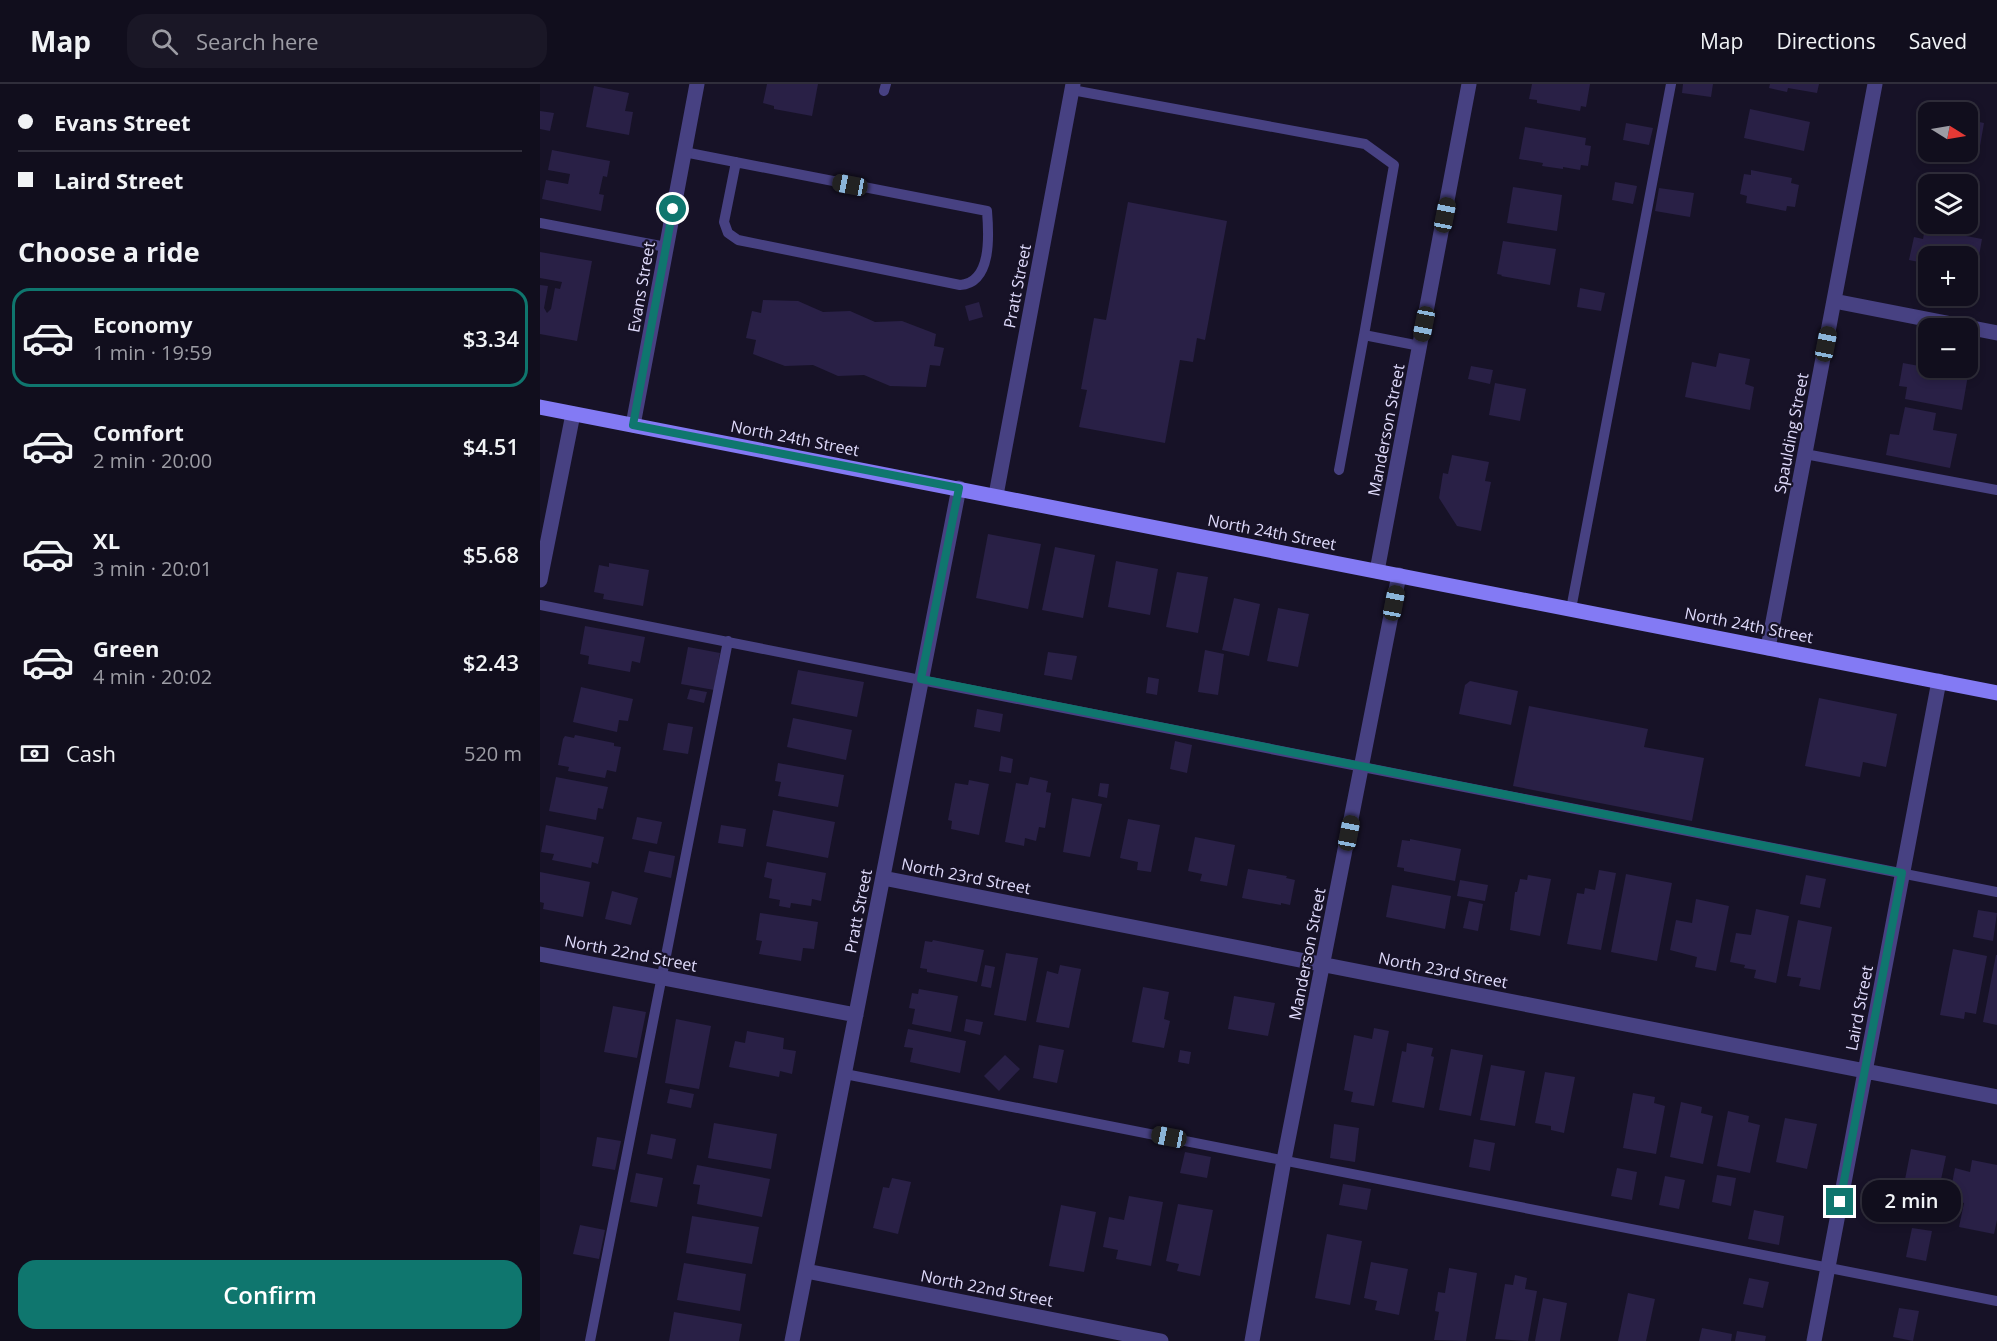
<!DOCTYPE html>
<meta charset="utf-8">
<style>
body{margin:0;font-family:"Open Sans",sans-serif;background:#1a1726;color:#f1f3f6;height:100vh;display:flex;flex-direction:column;font-size:22px;white-space:nowrap}
*{box-sizing:border-box;margin:0}
p{font-size:20px;color:#9c9ca4}
.icon{flex:none;width:33px;height:33px;fill:none;stroke:currentColor;stroke-width:2;stroke-linecap:round;stroke-linejoin:round}
.map{position:relative;flex:1;overflow:hidden}
.panel{display:flex;flex-direction:column;background:#110e1d;width:540px}
.panel>*{flex:none}
.hud{display:grid;align-content:center;height:132px;padding:0 18px;background:#110e1d}
.needle{width:39px;rotate:101deg}
.tools{position:absolute;left:1378px;top:18px;display:grid;gap:12px}
.tools a{display:grid;place-items:center;width:60px;height:60px;border-radius:12px;background:#110e1d;box-shadow:0 3px 9px #0003,0 0 0 2px #302e3b;font-size:30px}
.end{position:absolute;width:27px;height:27px;margin:-14px;border:8px solid #0f766e;background:#fff;box-shadow:0 0 0 3px #fff}
.from{border-radius:50%}
.bubble{position:absolute;height:42px;border-radius:18px;background:#110e1d;box-shadow:0 3px 9px #0003,0 0 0 2px #302e3b;font-size:20px;font-weight:600;line-height:42px;text-align:center}
.car{position:absolute;width:18px;height:36px;margin:-18px -9px;border-radius:8px;box-shadow:0 0 4px 2px #0007;background:linear-gradient(#222 24%,#8ab4d8 0 40%,#222 0 76%,#8ab4d8 0 86%,#222 0)}
.hud b{display:flex;align-items:center;gap:21px;height:57px;font-size:22px}
.hud b+b{border-top:2px solid #302e3b}
.hud i{width:15px;height:15px;background:#f1f3f6}
ul{padding:0;list-style:none}
li{display:flex;align-items:center;gap:18px;height:99px;margin:0 12px 9px;padding:0 6px;border:3px solid transparent;border-radius:18px}
li div{flex:1}
li b{display:block;font-size:22px}
li em{font-style:normal;font-weight:600}
li.active{border-color:#0f766e}
li>.icon{width:54px;height:54px;stroke-width:1.5}
h2{padding:0 18px;font-size:27px;line-height:72px}
.pay{display:flex;align-items:center;gap:15px;height:66px;padding:0 18px;font-size:22px}
.pay p{margin-inline-start:auto}
.cta{display:flex;gap:12px;margin-top:auto;padding:12px 18px}
.cta a{flex:1;height:69px;border-radius:18px;background:#0f766e;color:#fff;font-size:24px;font-weight:600;line-height:69px;text-align:center}
header{display:flex;align-items:center;gap:36px;box-sizing:border-box;height:84px;padding:0 30px;background:#110e1d;border-bottom:2px solid #302e3b}
header strong{font-size:28px}
nav{display:flex;gap:33px;margin-inline-start:auto;font-size:21px}
.search{width:420px;height:54px;background:#1a1726;display:flex;align-items:center;gap:15px;box-sizing:border-box;padding:0 21px;border-radius:18px;color:#9c9ca4;font-size:22px}
main{display:flex;flex:1;min-height:0}
.map>svg:first-child{display:block}
.building{fill:#292046}
.lines{fill:none;stroke-linecap:round;stroke-linejoin:round}
.lane{stroke:#474182;stroke-width:10}
.street{stroke:#474182;stroke-width:15}
.secondary{stroke:#837af4;stroke-width:15}
.route{stroke:#0f766e;stroke-width:8}
.labels{text-anchor:middle;stroke-width:4.5;stroke-linejoin:round;paint-order:stroke}
.street-label{font-size:16px;fill:#e0dbfc;stroke:#171227}
</style>
<header>
<strong>Map</strong>
<div class="search"><svg class="icon" aria-label="search" viewBox="0 0 24 24"><circle cx="10" cy="10" r="6"/><path d="M15 15l6 6"/></svg>Search here</div>
<nav><a>Map</a><a>Directions</a><a>Saved</a></nav>
</header>
<main>
<section class="panel">
<div class="hud">
<b><i class="from"></i>Evans Street</b>
<b><i></i>Laird Street</b>
</div>
<h2>Choose a ride</h2>
<ul>
<li class="active"><svg class="icon" aria-label="car" viewBox="0 0 24 24"><path d="M5 17H2v-5l4-1 3-4h7l3 4 3 1v5h-3M9 17h6M6 11h13"/><circle cx="7" cy="17" r="2"/><circle cx="17" cy="17" r="2"/></svg><div><b>Economy</b><p>1 min · 19:59</p></div><em>$3.34</em></li>
<li><svg class="icon" aria-label="car" viewBox="0 0 24 24"><path d="M5 17H2v-5l4-1 3-4h7l3 4 3 1v5h-3M9 17h6M6 11h13"/><circle cx="7" cy="17" r="2"/><circle cx="17" cy="17" r="2"/></svg><div><b>Comfort</b><p>2 min · 20:00</p></div><em>$4.51</em></li>
<li><svg class="icon" aria-label="car" viewBox="0 0 24 24"><path d="M5 17H2v-5l4-1 3-4h7l3 4 3 1v5h-3M9 17h6M6 11h13"/><circle cx="7" cy="17" r="2"/><circle cx="17" cy="17" r="2"/></svg><div><b>XL</b><p>3 min · 20:01</p></div><em>$5.68</em></li>
<li><svg class="icon" aria-label="car" viewBox="0 0 24 24"><path d="M5 17H2v-5l4-1 3-4h7l3 4 3 1v5h-3M9 17h6M6 11h13"/><circle cx="7" cy="17" r="2"/><circle cx="17" cy="17" r="2"/></svg><div><b>Green</b><p>4 min · 20:02</p></div><em>$2.43</em></li>
</ul>
<div class="pay"><svg class="icon" aria-label="cash" viewBox="0 0 24 24"><path d="M3 7h18v10H3z"/><circle cx="12" cy="12" r="2"/></svg>Cash<p>520 m</p></div>
<div class="cta"><a>Confirm</a></div>
</section>
<div class="map">
<svg width="1457" height="1257" viewBox="0 0 1457 1257">
<rect width="100%" height="100%" fill="#171227"/>
<path class="building" d="M 227,0 L 278,0 L 272,32 L 234,25 L 234,22 L 223,19 Z
M 992,0 L 1050,0 L 1046,23 L 1041,22 L 1040,27 L 997,19 L 997,16 L 989,15 Z
M 1143,0 L 1173,0 L 1171,13 L 1142,9 Z
M 1230,0 L 1279,0 L 1277,9 L 1248,4 L 1247,8 L 1229,4 Z
M 54,2 L 89,9 L 85,27 L 93,28 L 89,51 L 46,43 Z
M 1210,25 L 1270,38 L 1264,67 L 1204,54 Z
M 0,27 L 14,29 L 10,47 L 0,45 Z
M 1428,32 L 1431,32 L 1430,36 L 1444,39 L 1440,62 L 1428,60 Z
M 1086,39 L 1113,44 L 1109,61 L 1083,56 Z
M 985,43 L 1046,54 L 1045,61 L 1051,62 L 1048,82 L 1041,81 L 1040,86 L 1023,83 L 1023,85 L 1002,82 L 1003,79 L 979,75 Z
M 12,66 L 70,77 L 67,93 L 63,92 L 59,110 L 64,111 L 61,127 L 2,115 L 6,96 L 28,100 L 30,90 L 8,86 Z
M 1211,86 L 1252,94 L 1251,99 L 1259,101 L 1255,123 L 1247,122 L 1246,127 L 1206,119 L 1207,112 L 1200,110 L 1204,90 L 1211,91 Z
M 1075,98 L 1097,102 L 1093,120 L 1072,116 Z
M 973,103 L 1022,111 L 1017,147 L 967,139 Z
M 1119,104 L 1154,109 L 1150,133 L 1115,127 Z
M 588,118 L 687,137 L 665,256 L 657,254 L 653,278 L 640,276 L 625,359 L 539,343 L 547,306 L 541,305 L 554,234 L 566,236 Z
M 1385,144 L 1442,155 L 1436,189 L 1428,187 L 1428,172 L 1389,172 L 1389,180 L 1369,176 L 1374,153 L 1383,155 Z
M 963,157 L 1016,165 L 1010,201 L 961,192 L 962,191 L 957,190 Z
M 0,168 L 52,177 L 37,257 L 0,250 L 0,201 L 8,202 L 4,224 L 7,229 L 11,225 L 15,204 L 20,205 L 22,198 L 0,194 Z
M 1040,204 L 1065,209 L 1061,227 L 1037,223 Z
M 223,216 L 258,217 L 283,228 L 310,227 L 335,238 L 362,237 L 396,250 L 394,262 L 404,264 L 400,282 L 390,281 L 386,303 L 350,302 L 324,291 L 298,292 L 273,281 L 245,282 L 213,270 L 216,256 L 206,254 L 212,227 L 221,229 Z
M 439,218 L 443,233 L 429,237 L 425,222 Z
M 1179,269 L 1210,275 L 1205,300 L 1214,303 L 1210,326 L 1145,313 L 1152,278 L 1176,283 Z
M 1363,279 L 1428,291 L 1422,326 L 1365,315 L 1367,303 L 1359,302 Z
M 931,282 L 953,286 L 950,300 L 928,295 Z
M 955,299 L 986,305 L 980,337 L 949,331 Z
M 1365,323 L 1396,329 L 1393,346 L 1417,350 L 1410,384 L 1346,371 L 1350,350 L 1359,351 Z
M 912,371 L 949,378 L 945,397 L 951,398 L 941,447 L 917,442 L 899,414 L 903,389 L 908,390 Z
M 448,450 L 501,460 L 488,525 L 436,514 Z
M 515,463 L 555,471 L 543,534 L 502,526 Z
M 576,477 L 618,485 L 610,531 L 568,523 Z
M 69,479 L 109,486 L 103,522 L 63,515 L 64,510 L 54,508 L 59,481 L 69,483 Z
M 637,488 L 668,493 L 658,549 L 626,543 Z
M 694,514 L 720,520 L 709,572 L 682,566 Z
M 738,524 L 769,530 L 758,583 L 727,577 Z
M 45,542 L 105,553 L 100,579 L 92,577 L 90,588 L 48,580 L 49,572 L 40,570 Z
M 148,563 L 180,569 L 174,606 L 141,600 Z
M 665,566 L 684,570 L 678,611 L 658,608 Z
M 508,568 L 537,572 L 532,596 L 504,591 Z
M 258,586 L 324,598 L 317,633 L 251,620 Z
M 608,593 L 619,595 L 617,611 L 606,609 Z
M 930,597 L 978,607 L 971,641 L 919,630 L 925,601 Z
M 41,603 L 93,615 L 88,637 L 79,636 L 77,648 L 33,638 Z
M 150,605 L 167,608 L 164,619 L 147,615 Z
M 1279,614 L 1357,630 L 1346,683 L 1323,678 L 1320,693 L 1265,682 Z
M 989,622 L 1108,645 L 1104,663 L 1164,674 L 1152,737 L 973,702 Z
M 437,625 L 463,630 L 460,648 L 434,643 Z
M 253,634 L 312,646 L 306,676 L 247,663 Z
M 128,639 L 153,643 L 148,670 L 123,666 Z
M 35,651 L 74,659 L 74,662 L 81,663 L 76,688 L 67,686 L 65,694 L 28,687 L 29,683 L 18,681 L 23,655 L 25,652 L 34,654 Z
M 635,657 L 652,661 L 647,689 L 630,685 Z
M 461,672 L 473,675 L 471,689 L 459,687 Z
M 238,679 L 304,691 L 298,723 L 238,712 L 241,698 L 235,697 Z
M 16,693 L 68,703 L 63,725 L 58,724 L 56,736 L 9,727 Z
M 490,693 L 508,697 L 506,708 L 511,709 L 505,744 L 499,743 L 496,757 L 485,754 L 484,762 L 465,758 L 476,699 L 488,701 Z
M 429,696 L 449,700 L 439,751 L 411,745 L 412,737 L 408,736 L 415,699 L 428,701 Z
M 560,699 L 569,700 L 567,714 L 558,712 Z
M 532,714 L 562,720 L 550,773 L 523,768 Z
M 233,726 L 295,738 L 288,774 L 226,762 Z
M 97,733 L 122,738 L 117,760 L 92,755 Z
M 588,735 L 620,741 L 611,788 L 597,786 L 598,778 L 580,774 Z
M 6,741 L 64,753 L 58,780 L 52,778 L 51,784 L 12,776 L 14,770 L 1,768 Z
M 181,741 L 206,745 L 203,763 L 178,759 Z
M 655,753 L 695,761 L 687,802 L 660,797 L 662,790 L 648,787 Z
M 870,755 L 921,765 L 915,797 L 864,787 L 864,784 L 857,783 L 862,756 L 870,757 Z
M 109,767 L 135,772 L 131,794 L 104,788 Z
M 227,778 L 286,789 L 281,817 L 272,815 L 271,822 L 251,819 L 250,824 L 239,822 L 240,816 L 229,814 L 232,795 L 224,793 Z
M 708,785 L 747,792 L 746,794 L 755,796 L 750,821 L 741,819 L 741,821 L 702,814 Z
M 1059,786 L 1076,789 L 1061,866 L 1027,860 L 1037,809 L 1044,810 L 1045,804 L 1055,806 Z
M 0,788 L 50,798 L 43,833 L 3,825 L 4,819 L 0,818 Z
M 1086,790 L 1132,799 L 1117,877 L 1071,868 Z
M 988,791 L 1011,795 L 1000,852 L 970,846 L 975,808 L 977,808 L 980,795 L 987,796 Z
M 1266,791 L 1286,795 L 1280,824 L 1260,820 Z
M 920,796 L 948,801 L 945,817 L 917,812 Z
M 852,801 L 911,812 L 905,845 L 846,833 Z
M 72,807 L 98,814 L 91,841 L 65,835 Z
M 1156,815 L 1189,822 L 1176,887 L 1155,883 L 1157,873 L 1130,866 L 1136,836 L 1152,839 Z
M 929,817 L 943,820 L 938,847 L 923,844 Z
M 1216,825 L 1249,832 L 1236,899 L 1214,894 L 1216,886 L 1204,884 L 1205,881 L 1190,878 L 1196,849 L 1211,851 Z
M 1438,826 L 1457,829 L 1453,857 L 1433,853 Z
M 220,829 L 278,838 L 274,865 L 263,864 L 261,877 L 219,870 L 222,857 L 216,856 Z
M 1258,836 L 1292,843 L 1280,906 L 1259,902 L 1261,894 L 1247,892 Z
M 393,856 L 444,866 L 437,898 L 387,888 L 387,885 L 380,884 L 385,857 L 392,858 Z
M 1413,865 L 1447,872 L 1436,930 L 1425,928 L 1424,935 L 1400,931 Z
M 466,869 L 498,874 L 486,937 L 454,931 Z
M 1456,871 L 1457,871 L 1457,941 L 1443,938 Z
M 445,881 L 455,883 L 451,904 L 441,902 Z
M 520,881 L 541,885 L 529,944 L 496,938 L 507,887 L 518,890 Z
M 603,903 L 629,908 L 624,935 L 630,937 L 624,964 L 592,958 Z
M 379,905 L 418,912 L 411,948 L 372,940 L 375,925 L 369,924 L 372,909 L 378,910 Z
M 694,912 L 735,919 L 728,952 L 688,945 Z
M 73,922 L 106,928 L 97,974 L 64,968 Z
M 136,935 L 171,942 L 159,1005 L 125,999 Z
M 426,935 L 443,938 L 440,951 L 424,947 Z
M 834,944 L 849,947 L 834,1022 L 811,1018 L 813,1008 L 804,1006 L 814,951 L 832,955 Z
M 368,945 L 426,957 L 420,989 L 370,978 L 373,964 L 364,963 Z
M 207,947 L 244,954 L 243,965 L 256,967 L 252,990 L 240,987 L 239,993 L 189,983 L 195,957 L 205,959 Z
M 867,959 L 893,964 L 891,972 L 894,973 L 884,1024 L 852,1018 L 862,967 L 866,968 Z
M 499,961 L 524,966 L 517,999 L 493,994 Z
M 911,965 L 943,971 L 931,1032 L 899,1026 Z
M 640,966 L 651,968 L 649,980 L 638,978 Z
M 465,971 L 480,985 L 459,1007 L 444,992 Z
M 951,981 L 985,987 L 975,1042 L 940,1036 Z
M 1005,988 L 1035,993 L 1024,1049 L 1011,1046 L 1011,1042 L 995,1039 Z
M 130,1005 L 154,1010 L 151,1024 L 127,1019 Z
M 1093,1009 L 1115,1013 L 1114,1019 L 1125,1022 L 1116,1070 L 1083,1064 Z
M 1141,1018 L 1162,1023 L 1161,1029 L 1173,1032 L 1163,1080 L 1130,1073 Z
M 1188,1027 L 1209,1032 L 1208,1038 L 1220,1041 L 1210,1089 L 1177,1082 Z
M 1245,1034 L 1277,1040 L 1267,1085 L 1236,1078 Z
M 174,1039 L 237,1050 L 231,1085 L 168,1074 Z
M 794,1040 L 819,1044 L 815,1078 L 790,1074 Z
M 111,1050 L 136,1055 L 132,1075 L 107,1070 Z
M 57,1053 L 81,1057 L 75,1086 L 52,1082 Z
M 934,1055 L 955,1059 L 950,1087 L 929,1083 Z
M 1371,1065 L 1406,1072 L 1392,1138 L 1358,1131 Z
M 645,1068 L 671,1073 L 667,1094 L 640,1089 Z
M 1432,1076 L 1457,1081 L 1457,1136 L 1454,1150 L 1419,1143 L 1424,1119 L 1409,1115 L 1415,1084 L 1430,1088 Z
M 157,1081 L 230,1095 L 222,1133 L 157,1120 L 160,1101 L 153,1100 Z
M 1077,1084 L 1097,1088 L 1092,1116 L 1071,1112 Z
M 96,1089 L 123,1094 L 117,1123 L 90,1118 Z
M 1177,1091 L 1196,1094 L 1191,1122 L 1172,1118 Z
M 1125,1092 L 1145,1096 L 1139,1125 L 1119,1121 Z
M 352,1094 L 371,1098 L 358,1150 L 333,1144 L 343,1103 L 349,1104 Z
M 803,1100 L 831,1105 L 827,1126 L 799,1121 Z
M 589,1112 L 623,1118 L 611,1182 L 576,1175 L 578,1166 L 563,1163 L 569,1133 L 584,1136 Z
M 638,1120 L 673,1126 L 660,1192 L 637,1187 L 639,1180 L 626,1177 Z
M 521,1121 L 556,1128 L 544,1188 L 509,1182 Z
M 1214,1126 L 1244,1132 L 1239,1161 L 1208,1155 Z
M 152,1132 L 219,1143 L 212,1180 L 146,1169 Z
M 40,1141 L 65,1146 L 59,1175 L 33,1170 Z
M 1372,1144 L 1392,1147 L 1386,1177 L 1366,1173 Z
M 787,1150 L 822,1157 L 810,1221 L 775,1214 Z
M 831,1178 L 868,1185 L 859,1231 L 835,1226 L 837,1217 L 824,1214 Z
M 144,1179 L 206,1190 L 200,1227 L 137,1216 Z
M 909,1184 L 937,1189 L 926,1257 L 894,1256 L 899,1228 L 895,1227 L 898,1208 L 905,1209 Z
M 975,1191 L 987,1194 L 985,1205 L 997,1207 L 988,1257 L 955,1255 L 965,1200 L 973,1201 Z
M 1209,1194 L 1229,1198 L 1223,1224 L 1203,1220 Z
M 1088,1209 L 1115,1215 L 1106,1257 L 1078,1257 Z
M 1003,1214 L 1027,1219 L 1020,1257 L 995,1257 Z
M 1359,1224 L 1379,1227 L 1373,1257 L 1353,1253 Z
M 134,1228 L 202,1240 L 199,1257 L 129,1257 Z
M 1162,1244 L 1192,1250 L 1191,1257 L 1159,1257 Z
M 1197,1247 L 1226,1252 L 1225,1257 L 1195,1257 Z"/>
<g class="lines">
<path class="lane" d="M 532,6 L 825,60 L 854,81 L 824,251
M 344,7 L 346,0
M 144,68 L 447,127 C 449,151 452,199 420,201 L 198,156 L 188,149 L 184,138 L 196,78
M 0,139 L 126,163
M 1265,370 L 1457,406
M 799,386 L 824,251 L 880,262
M 0,521 L 1457,808
M 1031,525 L 1131,0
M 305,990 L 1457,1217
M 50,1257 L 188,557"/>
<path class="street" d="M 1294,217 L 1457,249
M 93,341 L 157,0
M 456,411 L 533,0
M 837,487 L 929,0
M 0,496 L 33,330
M 1228,564 L 1335,0
M 343,794 L 1457,1013
M 0,870 L 316,931
M 266,1187 L 621,1257
M 252,1257 L 419,404
M 712,1257 L 744,1076 L 859,491
M 1274,1257 L 1399,597"/>
<path class="secondary" d="M 0,323 L 1457,609"/>
</g>
<g class="lines">
<path class="route" d="M 133,125 L 93,341 L 419,404 L 381,595 L 1362,789 L 1300,1118"/>
</g>
<g class="labels">
<g class="street-label">
<text transform="translate(477 202) rotate(-79)" y="6">Pratt Street</text>
<text transform="translate(101 203) rotate(-80)" y="6">Evans Street</text>
<text transform="translate(846 346) rotate(-79)" y="6">Manderson Street</text>
<text transform="translate(1251 349) rotate(-79)" y="6">Spaulding Street</text>
<text transform="translate(255 354) rotate(11)" y="6">North 24th Street</text>
<text transform="translate(732 448) rotate(11)" y="6">North 24th Street</text>
<text transform="translate(1209 541) rotate(11)" y="6">North 24th Street</text>
<text transform="translate(426 792) rotate(11)" y="6">North 23rd Street</text>
<text transform="translate(318 827) rotate(-79)" y="6">Pratt Street</text>
<text transform="translate(91 869) rotate(11)" y="6">North 22nd Street</text>
<text transform="translate(767 870) rotate(-79)" y="6">Manderson Street</text>
<text transform="translate(903 886) rotate(11)" y="6">North 23rd Street</text>
<text transform="translate(1319 924) rotate(-79)" y="6">Laird Street</text>
<text transform="translate(447 1204) rotate(11)" y="6">North 22nd Street</text>
</g>
</g>
</svg>
<div class="tools">
<a><svg class="needle" viewBox="-14 -14 28 28"><path d="M0-13l5 13h-10z" fill="#e53935"/><path d="M0 13l5-13h-10z" fill="#9c9ca4"/></svg></a>
<a><svg class="icon" aria-label="layers" viewBox="0 0 24 24"><path d="M12 4l9 5-9 5-9-5zM3 14l9 5 9-5"/></svg></a>
<a>+</a>
<a>−</a>
</div>
<i class="end from" style="left:133px;top:125px"></i>
<i class="end" style="left:1300px;top:1118px"></i>
<div class="bubble" style="left:1322px;top:1096px;width:99px">2 min</div>
<i class="car" style="left:310px;top:101px;rotate:281deg"></i>
<i class="car" style="left:905px;top:131px;rotate:11deg"></i>
<i class="car" style="left:884px;top:240px;rotate:191deg"></i>
<i class="car" style="left:1286px;top:260px;rotate:11deg"></i>
<i class="car" style="left:854px;top:519px;rotate:11deg"></i>
<i class="car" style="left:809px;top:749px;rotate:11deg"></i>
<i class="car" style="left:629px;top:1053px;rotate:281deg"></i>
</div>
</main>
